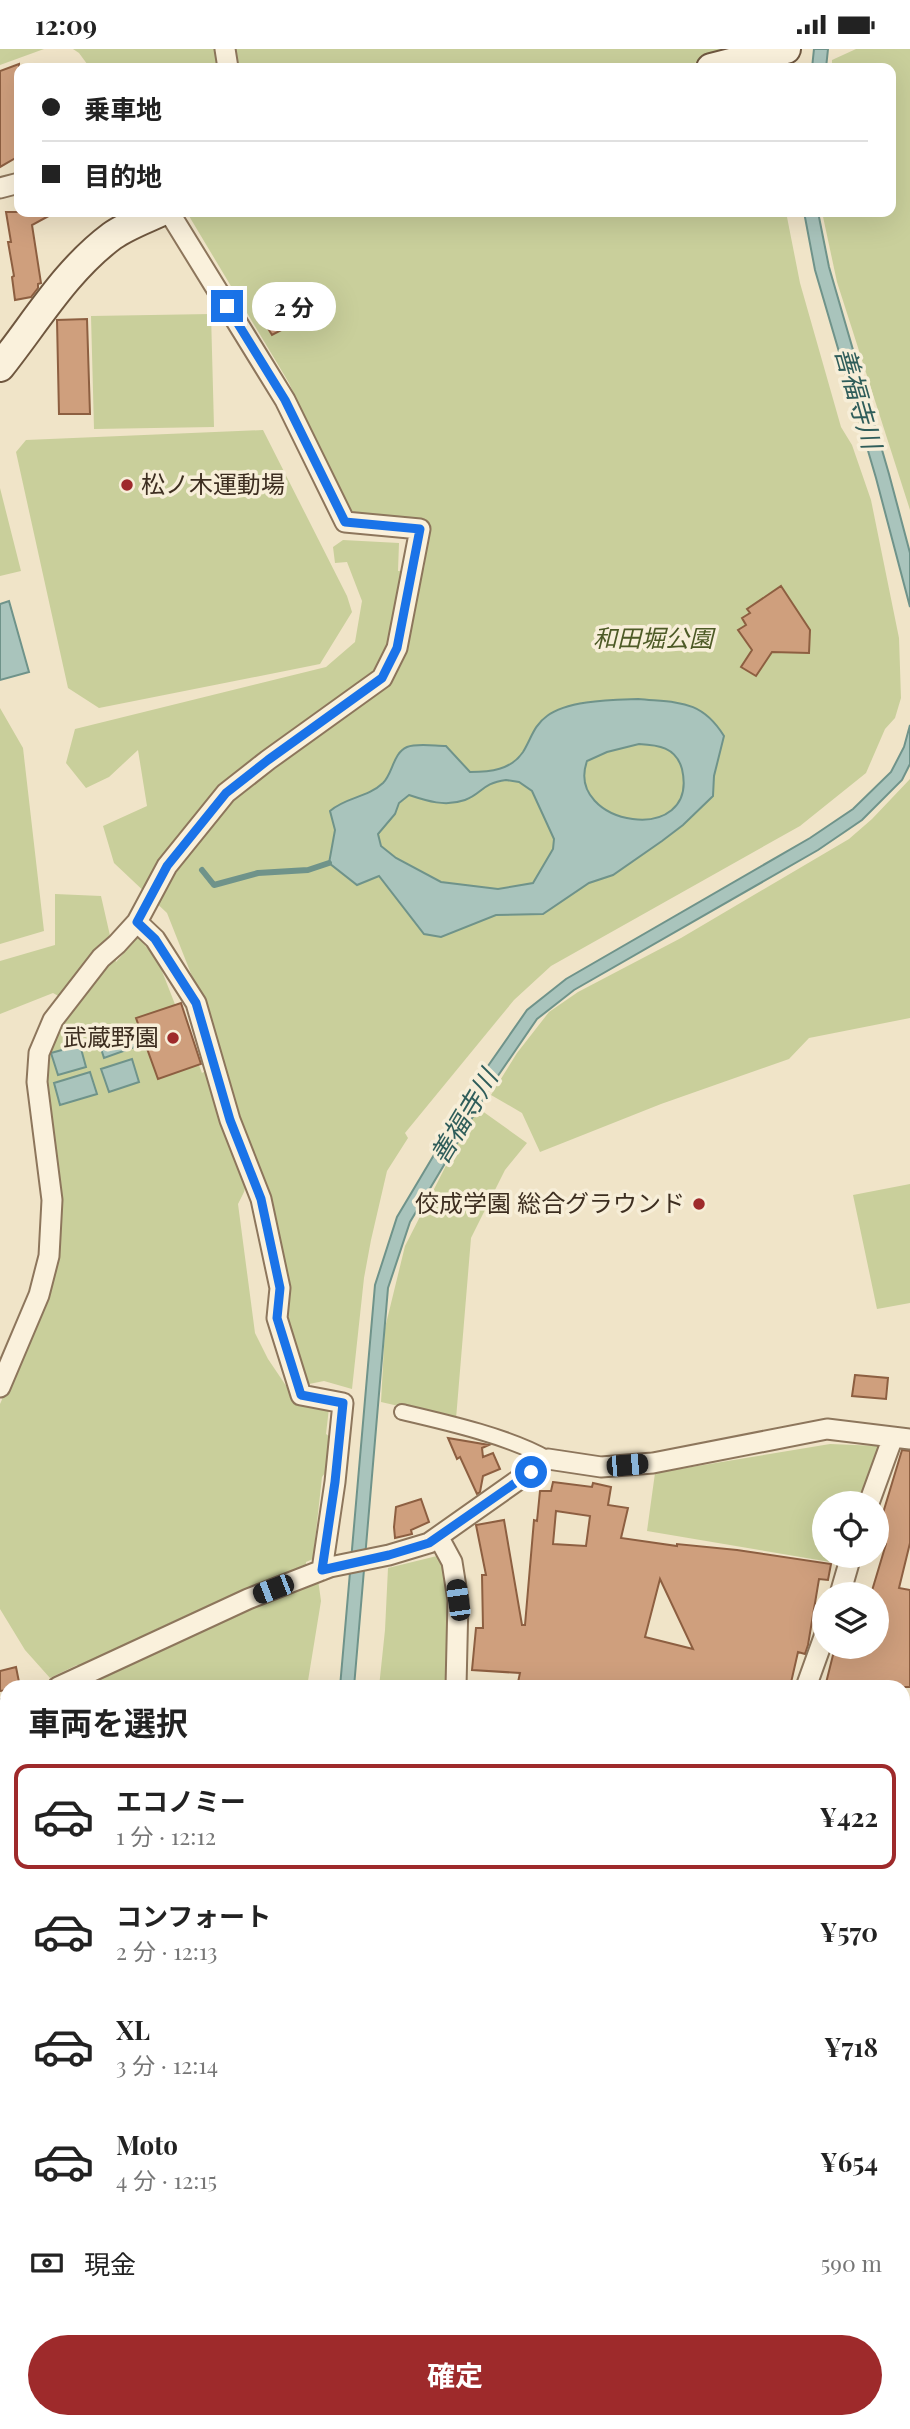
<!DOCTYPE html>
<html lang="ja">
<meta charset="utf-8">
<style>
body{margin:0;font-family:"Playfair Display","Noto Sans JP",serif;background:#f6f6f6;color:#222;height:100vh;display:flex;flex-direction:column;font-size:26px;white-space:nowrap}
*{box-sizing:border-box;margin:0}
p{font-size:23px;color:#767676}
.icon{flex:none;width:38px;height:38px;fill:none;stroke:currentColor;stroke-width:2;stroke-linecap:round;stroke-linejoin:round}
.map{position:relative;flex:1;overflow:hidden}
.details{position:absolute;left:0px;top:1631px;width:910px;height:749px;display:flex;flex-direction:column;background:#fff;border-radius:21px 21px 0 0;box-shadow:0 7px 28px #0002}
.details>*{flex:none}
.top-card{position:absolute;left:14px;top:14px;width:882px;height:154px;border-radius:14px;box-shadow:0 7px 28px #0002;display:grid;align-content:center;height:154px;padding:0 28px;background:#fff}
.controls{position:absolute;left:812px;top:1442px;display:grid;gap:14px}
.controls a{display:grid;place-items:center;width:77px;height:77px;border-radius:50%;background:#fff;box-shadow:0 7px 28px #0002;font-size:35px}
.end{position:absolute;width:32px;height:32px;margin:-16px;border:9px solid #1a73e8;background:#fff;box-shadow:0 0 0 4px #fff}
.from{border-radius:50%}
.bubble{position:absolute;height:49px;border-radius:24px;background:#fff;box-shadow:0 7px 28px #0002;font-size:23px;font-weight:700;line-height:49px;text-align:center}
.car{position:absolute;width:21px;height:42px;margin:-21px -10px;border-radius:9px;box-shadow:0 0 5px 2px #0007;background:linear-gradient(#222 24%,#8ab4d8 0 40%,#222 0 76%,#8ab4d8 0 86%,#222 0)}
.top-card b{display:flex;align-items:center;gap:24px;height:66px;font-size:26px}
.top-card b+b{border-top:2px solid #e0e0e0}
.top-card i{width:18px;height:18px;background:#222}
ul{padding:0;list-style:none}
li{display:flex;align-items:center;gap:21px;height:105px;margin:0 14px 10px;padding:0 14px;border:4px solid transparent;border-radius:14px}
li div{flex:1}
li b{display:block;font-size:26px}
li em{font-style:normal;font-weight:700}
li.selected{border-color:#9e2a2b}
li>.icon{width:63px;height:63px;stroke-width:1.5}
h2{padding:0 28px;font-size:32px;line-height:84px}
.pay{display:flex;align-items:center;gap:18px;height:77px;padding:0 28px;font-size:26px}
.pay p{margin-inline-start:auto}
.action{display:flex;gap:14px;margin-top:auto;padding:14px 28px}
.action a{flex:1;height:80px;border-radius:42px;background:#9e2a2b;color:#fff;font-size:28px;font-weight:700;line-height:80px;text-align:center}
.status{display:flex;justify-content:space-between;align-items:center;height:49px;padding:0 35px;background:#fff;direction:ltr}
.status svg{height:19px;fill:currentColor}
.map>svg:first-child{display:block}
.green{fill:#c9cf9b}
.water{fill:#a9c4bc;stroke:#6f938a;stroke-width:2;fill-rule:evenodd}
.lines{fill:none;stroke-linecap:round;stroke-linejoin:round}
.stream{stroke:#6f938a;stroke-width:6}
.building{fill:#cf9f7d;stroke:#8d5f41;stroke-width:2;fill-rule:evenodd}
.pedestrian-casing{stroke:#8d765c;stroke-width:18}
.minor-casing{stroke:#8d765c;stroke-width:23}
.secondary-casing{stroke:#6f573f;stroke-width:32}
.pedestrian{stroke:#faf1dc;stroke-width:14}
.minor{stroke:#faf1dc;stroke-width:19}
.secondary{stroke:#faf1dc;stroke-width:28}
.route{stroke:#1a73e8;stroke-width:9}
.poi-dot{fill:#9e2a2b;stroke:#f7eed8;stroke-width:2.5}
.labels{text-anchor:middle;stroke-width:7;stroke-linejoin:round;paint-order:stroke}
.poi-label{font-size:24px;fill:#3d2e20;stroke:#f7eed8;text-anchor:end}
.park-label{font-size:24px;font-style:italic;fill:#4d5a26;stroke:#f7eed8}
.water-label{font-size:26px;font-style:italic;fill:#2f5d5a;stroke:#f7eed8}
</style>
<div class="status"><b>12:09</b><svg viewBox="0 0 49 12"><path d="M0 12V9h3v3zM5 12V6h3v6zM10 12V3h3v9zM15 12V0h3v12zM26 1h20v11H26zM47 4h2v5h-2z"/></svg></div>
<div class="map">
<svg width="910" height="2380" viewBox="0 0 910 2380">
<rect width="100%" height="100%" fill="#f0e4c8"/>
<path class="green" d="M 0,0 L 44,0 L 0,16 Z
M 73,0 L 722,0 L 712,4 L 704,12 L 669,19 L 90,19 L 79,4 Z
M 856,0 L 910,0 L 910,461 L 837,233 L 822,163 L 891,163 L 891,19 L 832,19 L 832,11 Z
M 190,163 L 786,163 L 800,234 L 841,378 L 852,396 L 871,451 L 899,589 L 901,649 L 895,669 L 885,680 L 866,724 L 800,777 L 551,917 L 514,951 L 405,1084 L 408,1089 L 387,1122 L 371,1191 L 364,1229 L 352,1340 L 324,1332 L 309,1335 L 285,1270 L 269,1144 L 254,1107 L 244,1143 L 238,1155 L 255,1284 L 268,1310 L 297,1353 L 329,1359 L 326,1385 L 330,1388 L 329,1419 L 322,1428 L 313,1510 L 306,1513 L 306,1519 L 227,1552 L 225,1549 L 150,1583 L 84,1620 L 77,1616 L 50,1629 L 25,1601 L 0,1560 L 0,1355 L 49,1244 L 43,1028 L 50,987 L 75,956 L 53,944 L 0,965 L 0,912 L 55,896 L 55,845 L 101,847 L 116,913 L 138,888 L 158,912 L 202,1024 L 209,1020 L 203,955 L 167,864 L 114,814 L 103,777 L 147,757 L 138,701 L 109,728 L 86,739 L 66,714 L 75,680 L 326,618 L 355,593 L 362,552 L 347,513 L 335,514 L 333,498 L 343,491 L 399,494 L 398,522 L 424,520 L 430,474 L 348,464 L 289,334 L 189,167 Z
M 211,265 L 214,378 L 94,380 L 91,267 Z
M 263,381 L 347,547 L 352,563 L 320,615 L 99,659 L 68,639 L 16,403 L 26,391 Z
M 0,439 L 21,522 L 0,527 Z
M 0,659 L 23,699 L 44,882 L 0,895 Z
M 910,730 L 910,969 L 809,989 L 789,1010 L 661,1055 L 540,1103 L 522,1064 L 491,1046 L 517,1004 L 549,963 L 578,943 L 681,889 L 849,790 L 872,770 Z
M 478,1059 L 527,1094 L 505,1121 L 471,1189 L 456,1370 L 381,1353 L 385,1279 L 405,1197 L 459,1091 Z
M 910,1135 L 910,1254 L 877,1260 L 853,1146 Z
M 830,1395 L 879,1397 L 861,1454 L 824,1454 L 824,1507 L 845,1507 L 842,1515 L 647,1482 L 655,1424 Z
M 441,1506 C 448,1551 450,1590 448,1635 L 443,1638 L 379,1638 L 385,1581 L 388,1519 Z
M 318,1530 L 321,1552 L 307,1638 L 80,1638 L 153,1600 Z
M 168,2373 L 403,2373 L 401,2380 L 163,2380 Z"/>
<path class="water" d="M 814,0 L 828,0 L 826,19 L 812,19 Z
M 804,163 L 818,163 L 829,218 L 889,425 L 910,504 L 910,558 L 876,429 L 815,221 Z
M 9,552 L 29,623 L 0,631 L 0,555 Z
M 638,650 C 678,654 701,650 724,687 L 714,727 L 713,747 L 683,776 L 662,792 L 613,826 L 589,834 L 543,865 L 496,866 L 441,888 L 424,885 L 379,827 L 357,836 L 329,814 L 335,781 L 330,762 C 346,748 367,749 383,734 C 393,724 393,704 407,698 C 417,694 435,697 446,697 L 470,723 C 490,723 511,721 523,703 C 531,690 534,676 547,667 C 568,651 613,651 638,650 ZM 639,695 C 658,696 676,698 682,720 C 700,799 564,777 587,712 L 607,703 ZM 506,731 L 519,733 L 532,742 L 554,790 L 553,800 L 533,834 L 498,840 L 441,833 L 396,809 L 381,797 L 378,785 L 395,765 L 399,754 L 409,746 C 427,752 445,758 465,751 C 482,745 482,734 506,731 Z
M 910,676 L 910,715 L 902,731 L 862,771 L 818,801 L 574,941 L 537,970 L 493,1034 L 410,1173 L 388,1239 L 354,1638 L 340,1638 L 375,1236 L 397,1168 L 481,1027 L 527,961 L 566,930 L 810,789 L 853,760 L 891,723 L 904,698 Z
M 127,979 L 143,995 L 104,1009 L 97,987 Z
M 80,996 L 86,1018 L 58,1026 L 51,1004 Z
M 132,1010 L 139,1033 L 109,1043 L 101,1020 Z
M 90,1023 L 97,1045 L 60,1056 L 54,1034 Z"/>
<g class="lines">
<path class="stream" d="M 202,821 L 214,836 L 258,824 L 308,821 L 329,814"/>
</g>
<path class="building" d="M 19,15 L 19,107 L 0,118 L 0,22 Z
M 6,163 L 56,163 L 32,176 L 41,234 L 38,235 L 38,239 L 31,248 L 15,251 L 12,228 L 14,227 L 8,193 L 11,193 Z
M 275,253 L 289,277 L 272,286 L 258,263 Z
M 87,270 L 90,365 L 59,365 L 57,271 Z
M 781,537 L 810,581 L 809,604 L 772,603 L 756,627 L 741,618 L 752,601 L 738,581 L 746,576 L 742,569 L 750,564 L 747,560 Z
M 181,954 L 201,1015 L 158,1030 L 136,969 Z
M 855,1326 L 888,1329 L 886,1350 L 852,1347 Z
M 448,1389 L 489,1396 L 482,1399 L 483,1408 L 493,1404 L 500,1420 L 483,1427 L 480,1443 L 477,1445 L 460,1408 L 457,1410 Z
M 902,1401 L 910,1402 L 910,1494 L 899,1539 L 910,1541 L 910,1638 L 825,1638 L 835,1598 L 877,1598 L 877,1545 L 871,1545 L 886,1495 L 877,1492 L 877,1484 Z
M 553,1433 L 592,1438 L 593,1434 L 611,1438 L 608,1456 L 628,1459 L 621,1489 L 677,1497 L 677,1495 L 737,1501 L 831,1515 L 828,1531 L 819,1530 L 808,1596 L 805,1605 L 798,1603 L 790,1638 L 517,1638 L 520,1624 L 472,1621 L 476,1579 L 483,1579 L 482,1526 L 486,1526 L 476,1476 L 504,1471 L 522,1576 L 525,1576 L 534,1471 L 537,1472 L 540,1442 L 551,1442 ZM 556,1462 L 590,1467 L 586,1497 L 553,1495 ZM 660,1530 L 693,1600 L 645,1588 Z
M 421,1450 L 429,1473 L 411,1481 L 412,1485 L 395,1489 L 394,1478 L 396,1458 Z
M 16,1618 L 20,1638 L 7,1638 L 7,1641 L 0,1642 L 0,1622 Z"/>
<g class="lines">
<g class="pedestrian-casing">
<path id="pedestrian" d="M 402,1363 C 445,1373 511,1388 548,1410"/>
</g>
<g class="minor-casing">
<path id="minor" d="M 225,0 L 228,19
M 0,139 L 19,134
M 137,873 L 155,890 L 196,954 L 230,1071 L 261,1150 L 280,1239 L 277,1269 L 301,1346 L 343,1354 L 335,1433 L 322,1521
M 0,1338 L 39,1246 L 49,1207 L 52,1151 L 37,1033 L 39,1004 L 53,971 L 101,909 L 117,895 L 137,873 L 167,817 L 226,744 L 268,711 L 382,629 L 397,599 L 420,480 L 345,473 L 285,351 L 169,163
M 869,1454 L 893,1388
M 439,1489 L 452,1513 L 458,1551 L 456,1638
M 840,1545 L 851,1507
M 58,1638 L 248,1550 L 330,1518 L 389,1506 L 429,1494 L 548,1410 L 601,1418 L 653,1414 L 827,1380 L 910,1390
M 806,1638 L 824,1588
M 0,1662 L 7,1659
M 903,1765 L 910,1766
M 903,1931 L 910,1932
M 0,2088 L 7,2087
M 649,2373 L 682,2380
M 81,2380 L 83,2373"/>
</g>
<g class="secondary-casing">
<path id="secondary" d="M 711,19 L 786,0
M 0,318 C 36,273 65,222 112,187 C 126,177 145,170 160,163"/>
</g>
<use href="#pedestrian" class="pedestrian"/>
<use href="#minor" class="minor"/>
<use href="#secondary" class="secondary"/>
</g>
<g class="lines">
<path class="route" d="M 227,257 L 285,351 L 345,473 L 420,480 L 397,599 L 382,629 L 268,711 L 226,744 L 167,817 L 137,873 L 155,890 L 196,954 L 230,1071 L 261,1150 L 280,1239 L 277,1269 L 301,1346 L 343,1354 L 335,1433 L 322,1521 L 389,1506 L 429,1494 L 531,1423"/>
</g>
<g class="poi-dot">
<circle cx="127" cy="436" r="7"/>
<circle cx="173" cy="989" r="7"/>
<circle cx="699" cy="1155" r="7"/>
</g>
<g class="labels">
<g class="poi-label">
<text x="141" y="444" text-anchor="start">松ノ木運動場</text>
<text x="159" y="997">武蔵野園</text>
<text x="685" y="1163">佼成学園 総合グラウンド</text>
</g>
<g class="park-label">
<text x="653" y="598">和田堀公園</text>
</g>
<g class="water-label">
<text transform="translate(858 349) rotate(74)" y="9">善福寺川</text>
<text transform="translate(464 1068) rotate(-59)" y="9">善福寺川</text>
</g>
</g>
</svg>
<div class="controls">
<a><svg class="icon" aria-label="locate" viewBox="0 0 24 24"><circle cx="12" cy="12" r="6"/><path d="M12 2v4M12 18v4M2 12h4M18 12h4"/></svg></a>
<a><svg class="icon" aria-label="layers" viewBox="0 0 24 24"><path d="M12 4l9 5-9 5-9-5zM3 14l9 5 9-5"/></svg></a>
</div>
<i class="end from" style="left:531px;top:1423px"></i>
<i class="end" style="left:227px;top:257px"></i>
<div class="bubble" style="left:252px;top:233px;width:84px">2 分</div>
<i class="car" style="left:627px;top:1416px;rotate:85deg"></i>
<i class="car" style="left:273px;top:1540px;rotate:249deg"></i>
<i class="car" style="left:458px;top:1551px;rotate:352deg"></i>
<div class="top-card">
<b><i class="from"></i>乗車地</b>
<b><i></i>目的地</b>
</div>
<section class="details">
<h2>車両を選択</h2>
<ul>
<li class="selected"><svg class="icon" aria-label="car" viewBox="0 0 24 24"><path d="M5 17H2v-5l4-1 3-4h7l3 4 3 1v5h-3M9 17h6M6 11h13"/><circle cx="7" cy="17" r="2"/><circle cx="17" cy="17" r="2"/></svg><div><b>エコノミー</b><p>1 分 · 12:12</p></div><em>¥422</em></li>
<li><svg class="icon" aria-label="car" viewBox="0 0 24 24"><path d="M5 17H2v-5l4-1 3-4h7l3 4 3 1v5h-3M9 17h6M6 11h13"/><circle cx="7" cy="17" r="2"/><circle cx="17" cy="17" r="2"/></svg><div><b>コンフォート</b><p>2 分 · 12:13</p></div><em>¥570</em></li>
<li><svg class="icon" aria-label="car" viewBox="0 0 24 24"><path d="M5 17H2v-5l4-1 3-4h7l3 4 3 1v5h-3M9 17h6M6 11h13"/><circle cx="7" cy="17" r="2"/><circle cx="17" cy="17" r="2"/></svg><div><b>XL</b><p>3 分 · 12:14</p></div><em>¥718</em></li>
<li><svg class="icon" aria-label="car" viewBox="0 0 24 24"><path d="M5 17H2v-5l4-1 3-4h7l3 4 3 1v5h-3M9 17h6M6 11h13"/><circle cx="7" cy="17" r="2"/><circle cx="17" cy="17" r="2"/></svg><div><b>Moto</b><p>4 分 · 12:15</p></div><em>¥654</em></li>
</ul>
<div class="pay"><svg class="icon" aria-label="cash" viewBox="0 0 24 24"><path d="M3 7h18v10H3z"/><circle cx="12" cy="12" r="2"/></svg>現金<p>590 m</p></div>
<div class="action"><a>確定</a></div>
</section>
</div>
